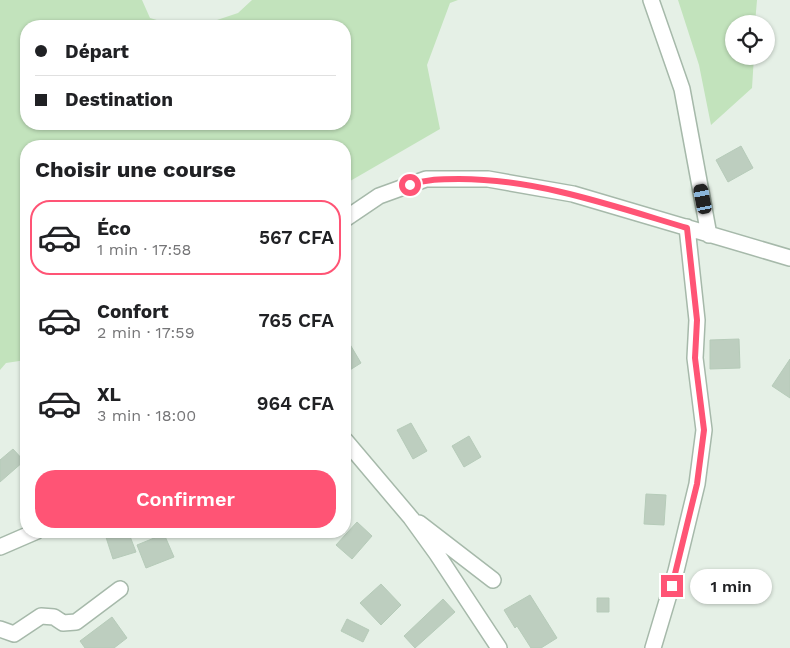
<!DOCTYPE html>
<html lang="fr">
<meta charset="utf-8">
<style>
body{margin:0;font-family:"Work Sans",sans-serif;background:#f2f2f2;color:#202124;height:100vh;display:flex;flex-direction:column;font-size:19px;white-space:nowrap}
*{box-sizing:border-box;margin:0}
p{font-size:16px;color:#757577}
.icon{flex:none;width:28px;height:28px;fill:none;stroke:currentColor;stroke-width:2;stroke-linecap:round;stroke-linejoin:round}
.map{position:relative;flex:1;overflow:hidden}
.side{position:absolute;left:20px;top:140px;width:331px;height:398px;display:flex;flex-direction:column;background:#fff;border-radius:20px;box-shadow:0 1px 4px #0004}
.side>*{flex:none}
.guide{position:absolute;left:20px;top:20px;width:331px;height:110px;border-radius:20px;box-shadow:0 1px 4px #0004;display:grid;align-content:center;height:110px;padding:0 15px;background:#fff}
.buttons{position:absolute;left:725px;top:15px;display:grid;gap:10px}
.buttons a{display:grid;place-items:center;width:50px;height:50px;border-radius:50%;background:#fff;box-shadow:0 1px 4px #0004;font-size:25px}
.end{position:absolute;width:22px;height:22px;margin:-11px;border:6px solid #ff5475;background:#fff;box-shadow:0 0 0 2px #fff}
.from{border-radius:50%}
.bubble{position:absolute;height:35px;border-radius:18px;background:#fff;box-shadow:0 1px 4px #0004;font-size:16px;font-weight:600;line-height:35px;text-align:center}
.car{position:absolute;width:15px;height:30px;margin:-15px -8px;border-radius:6px;box-shadow:0 0 4px 1px #0007;background:linear-gradient(#222 24%,#8ab4d8 0 40%,#222 0 76%,#8ab4d8 0 86%,#222 0)}
.guide b{display:flex;align-items:center;gap:18px;height:48px;font-size:19px}
.guide b+b{border-top:1px solid #e0e0e0}
.guide i{width:12px;height:12px;background:#202124}
ul{padding:0;list-style:none}
li{display:flex;align-items:center;gap:15px;height:75px;margin:0 10px 8px;padding:0 5px;border:2px solid transparent;border-radius:20px}
li div{flex:1}
li b{display:block;font-size:19px}
li em{font-style:normal;font-weight:600}
li.current{border-color:#ff5475}
li>.icon{width:45px;height:45px;stroke-width:1.5}
h2{padding:0 15px;font-size:22px;line-height:60px}
.primary-button{display:flex;gap:10px;margin-top:auto;padding:10px 15px}
.primary-button a{flex:1;height:58px;border-radius:20px;background:#ff5475;color:#fff;font-size:20px;font-weight:600;line-height:58px;text-align:center}
.map>svg:first-child{display:block}
.green{fill:#c2e3bc}
.building{fill:#bdcebf;stroke:#b6cbb9}
.lines{fill:none;stroke-linecap:round;stroke-linejoin:round}
.street-casing{stroke:#a6b9aa;stroke-width:18}
.street{stroke:#fff;stroke-width:15}
.route{stroke:#ff5475;stroke-width:6}
</style>
<div class="map">
<svg width="790" height="648" viewBox="0 0 790 648">
<rect width="100%" height="100%" fill="#e5f0e6"/>
<path class="green" d="M 0,0 L 142,0 L 150,18 L 177,26 L 26,26 L 26,124 L 345,124 L 345,26 L 199,26 L 238,13 L 252,0 L 458,0 L 450,3 L 427,65 L 440,129 L 345,184 L 345,146 L 26,146 L 26,360 L 6,363 L 0,370 Z
M 678,0 L 757,0 L 755,24 L 734,24 L 734,56 L 754,56 L 752,88 L 711,125 L 699,65 Z"/>
<path class="building" d="M 741,146 L 753,168 L 728,182 L 716,160 Z
M 345,336 L 361,363 L 345,373 Z
M 739,339 L 740,368 L 710,369 L 710,340 Z
M 790,359 L 790,398 L 772,386 Z
M 411,423 L 427,451 L 413,459 L 397,430 Z
M 469,436 L 481,457 L 464,467 L 452,446 Z
M 13,449 L 24,461 L 0,482 L 0,460 Z
M 646,494 L 666,495 L 664,525 L 644,524 Z
M 357,522 L 372,536 L 352,559 L 336,545 Z
M 104,531 L 128,531 L 136,552 L 113,559 Z
M 164,534 L 174,557 L 146,568 L 137,545 Z
M 381,584 L 401,605 L 381,625 L 360,603 Z
M 530,595 L 557,638 L 541,648 L 531,648 L 517,626 L 515,628 L 504,610 Z
M 597,598 L 609,598 L 609,612 L 597,612 Z
M 443,599 L 455,612 L 415,648 L 404,636 Z
M 112,617 L 127,638 L 114,648 L 85,648 L 80,641 Z
M 347,619 L 369,630 L 363,642 L 341,631 Z"/>
<g class="lines">
<g class="street-casing">
<path id="street" d="M 651,0 L 682,89 L 709,235
M 345,219 L 379,196 L 426,179 L 488,179 L 573,194 L 790,258
M 345,440 L 411,518 L 437,554 L 499,648
M 419,523 L 493,580
M 0,547 L 37,531
M 0,629 L 14,634 L 41,616 L 54,617 L 63,623 L 76,622 L 120,589
M 653,648 L 676,571 L 697,484 L 704,430 L 695,358 L 697,320 L 687,227"/>
</g>
<use href="#street" class="street"/>
</g>
<g class="lines">
<path class="route" d="M 410,185 C 427,179 441,179 459,179 C 537,179 613,206 687,228 L 697,320 L 695,358 L 704,430 L 697,484 L 672,586"/>
</g>
</svg>
<div class="buttons">
<a><svg class="icon" aria-label="locate" viewBox="0 0 24 24"><circle cx="12" cy="12" r="6"/><path d="M12 2v4M12 18v4M2 12h4M18 12h4"/></svg></a>
</div>
<i class="end from" style="left:410px;top:185px"></i>
<i class="end" style="left:672px;top:586px"></i>
<div class="bubble" style="left:690px;top:569px;width:82px">1 min</div>
<i class="car" style="left:703px;top:199px;rotate:349deg"></i>
<div class="guide">
<b><i class="from"></i>Départ</b>
<b><i></i>Destination</b>
</div>
<section class="side">
<h2>Choisir une course</h2>
<ul>
<li class="current"><svg class="icon" aria-label="car" viewBox="0 0 24 24"><path d="M5 17H2v-5l4-1 3-4h7l3 4 3 1v5h-3M9 17h6M6 11h13"/><circle cx="7" cy="17" r="2"/><circle cx="17" cy="17" r="2"/></svg><div><b>Éco</b><p>1 min · 17:58</p></div><em>567 CFA</em></li>
<li><svg class="icon" aria-label="car" viewBox="0 0 24 24"><path d="M5 17H2v-5l4-1 3-4h7l3 4 3 1v5h-3M9 17h6M6 11h13"/><circle cx="7" cy="17" r="2"/><circle cx="17" cy="17" r="2"/></svg><div><b>Confort</b><p>2 min · 17:59</p></div><em>765 CFA</em></li>
<li><svg class="icon" aria-label="car" viewBox="0 0 24 24"><path d="M5 17H2v-5l4-1 3-4h7l3 4 3 1v5h-3M9 17h6M6 11h13"/><circle cx="7" cy="17" r="2"/><circle cx="17" cy="17" r="2"/></svg><div><b>XL</b><p>3 min · 18:00</p></div><em>964 CFA</em></li>
</ul>
<div class="primary-button"><a>Confirmer</a></div>
</section>
</div>
